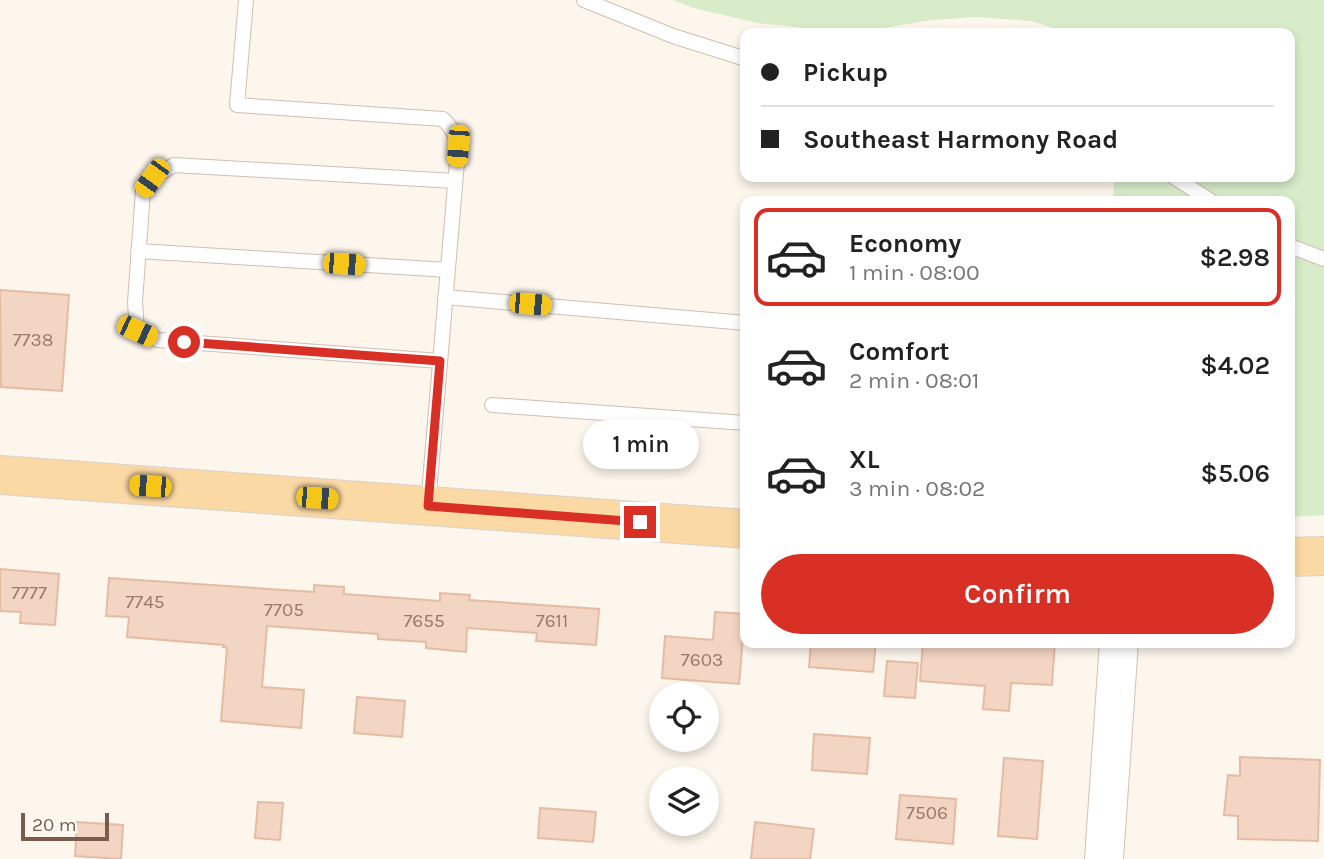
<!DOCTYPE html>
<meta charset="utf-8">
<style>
body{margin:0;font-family:Karla,sans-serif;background:#f2f2f2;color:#222;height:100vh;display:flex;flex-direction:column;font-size:26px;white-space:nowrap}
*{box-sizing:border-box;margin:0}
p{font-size:23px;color:#767676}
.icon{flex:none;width:38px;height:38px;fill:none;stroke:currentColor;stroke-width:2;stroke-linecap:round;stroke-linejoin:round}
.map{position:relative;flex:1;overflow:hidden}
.panel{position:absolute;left:740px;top:196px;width:555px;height:452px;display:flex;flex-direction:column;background:#fff;border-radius:14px;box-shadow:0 4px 10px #0003}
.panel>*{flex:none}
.guide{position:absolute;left:740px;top:28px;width:555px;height:154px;border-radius:14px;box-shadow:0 4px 10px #0003;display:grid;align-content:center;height:154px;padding:0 21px;background:#fff}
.fabs{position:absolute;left:649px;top:682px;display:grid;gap:14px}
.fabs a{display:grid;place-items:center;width:70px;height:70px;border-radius:50%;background:#fff;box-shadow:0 4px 10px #0003;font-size:35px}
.scale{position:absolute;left:21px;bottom:18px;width:88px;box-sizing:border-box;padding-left:7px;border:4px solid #7a5c4d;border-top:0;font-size:19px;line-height:24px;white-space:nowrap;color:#7a5c4d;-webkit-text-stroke:5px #fffaf3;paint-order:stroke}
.end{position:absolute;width:32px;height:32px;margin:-16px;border:9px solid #d93025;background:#fff;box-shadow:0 0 0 4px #fff}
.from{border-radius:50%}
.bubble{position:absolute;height:49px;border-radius:24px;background:#fff;box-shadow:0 4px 10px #0003;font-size:23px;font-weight:600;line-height:49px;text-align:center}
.car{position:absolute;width:21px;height:42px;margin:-21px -10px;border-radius:9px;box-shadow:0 0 5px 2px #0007;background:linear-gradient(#f5c518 24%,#345 0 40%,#f5c518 0 76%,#345 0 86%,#f5c518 0)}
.guide b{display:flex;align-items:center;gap:24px;height:66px;font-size:26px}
.guide b+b{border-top:2px solid #e0e0e0}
.guide i{width:18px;height:18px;background:#222}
ul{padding:12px 0 0;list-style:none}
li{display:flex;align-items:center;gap:21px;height:98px;margin:0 14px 10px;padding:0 7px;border:4px solid transparent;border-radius:14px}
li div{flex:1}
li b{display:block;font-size:26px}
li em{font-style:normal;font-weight:600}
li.on{border-color:#d93025}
li>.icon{width:63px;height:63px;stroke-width:1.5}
.cta{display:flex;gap:14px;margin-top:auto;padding:14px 21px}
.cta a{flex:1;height:80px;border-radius:42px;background:#d93025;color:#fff;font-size:28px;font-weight:600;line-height:80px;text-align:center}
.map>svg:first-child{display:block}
.green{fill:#d8ecc9}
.building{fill:#f3d5c3;stroke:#e6bba3;stroke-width:2}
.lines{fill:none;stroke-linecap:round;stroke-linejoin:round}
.lane-casing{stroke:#d1beb0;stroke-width:16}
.secondary-casing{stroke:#d6c0b0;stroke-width:40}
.primary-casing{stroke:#dad1cd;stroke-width:40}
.lane{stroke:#fff;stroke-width:14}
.secondary{stroke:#fff;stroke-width:38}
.primary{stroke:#fbd9a5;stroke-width:38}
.route{stroke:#d93025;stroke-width:9}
.labels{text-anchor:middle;stroke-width:6;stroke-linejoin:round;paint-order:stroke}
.number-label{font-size:19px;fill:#987a6a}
</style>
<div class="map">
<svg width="1324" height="859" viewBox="0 0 1324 859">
<rect width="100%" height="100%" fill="#fdf6ec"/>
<path class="green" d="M 673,0 L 1324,0 L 1324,515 L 1290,517 L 1290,201 L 1113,201 L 1114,177 L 1290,177 L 1290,33 L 1070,33 L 1031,21 L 977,17 L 932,20 L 852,33 L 758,23 L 693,8 Z"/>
<path class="building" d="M 0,290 L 69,295 L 62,391 L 1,387 Z
M 0,569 L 59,574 L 55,625 L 20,623 L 21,612 L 0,611 Z
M 109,578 L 314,592 L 314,585 L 344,587 L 344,594 L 440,601 L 440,593 L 470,595 L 469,600 L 599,609 L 596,645 L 536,641 L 537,633 L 467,628 L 466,652 L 426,648 L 426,642 L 378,639 L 378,634 L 267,626 L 262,687 L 304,690 L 301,728 L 221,721 L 227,648 L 223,647 L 224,645 L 127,637 L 129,617 L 106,616 Z
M 715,612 L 745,614 L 739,684 L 662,678 L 665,636 L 713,640 Z
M 811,642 L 876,642 L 873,672 L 809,667 Z
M 923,642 L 1055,642 L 1052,685 L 1011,683 L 1009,711 L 983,709 L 985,686 L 920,681 Z
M 887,661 L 918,663 L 915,698 L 884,696 Z
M 357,697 L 405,701 L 402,737 L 354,733 Z
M 814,734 L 870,738 L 867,774 L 812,770 Z
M 1240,757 L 1320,760 L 1318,841 L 1238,839 L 1238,816 L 1224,815 L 1228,775 L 1240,776 Z
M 1004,758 L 1043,761 L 1037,839 L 998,836 Z
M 900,795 L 956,799 L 953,844 L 896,839 Z
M 258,802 L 283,803 L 280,840 L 255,838 Z
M 540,808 L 596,812 L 593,842 L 538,838 Z
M 77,822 L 123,825 L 121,859 L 75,856 Z
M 755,822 L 814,829 L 810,859 L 751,859 Z"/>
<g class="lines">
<g class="lane-casing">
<path id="lane" d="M 246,0 L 237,105 L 443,119 C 458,134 458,141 457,162 L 428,505
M 584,0 L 673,36 L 746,59
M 1174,177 L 1211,201
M 1290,246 L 1324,259
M 138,251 L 448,270
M 445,297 L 746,323
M 440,361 L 158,340 L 137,331 L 135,302 L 143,191 L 152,178 L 174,165 L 455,181
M 492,405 L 746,423"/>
</g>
<g class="secondary-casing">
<path id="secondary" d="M 1104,859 L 1119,642"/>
</g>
<g class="primary-casing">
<path id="primary" d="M 0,475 L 746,529
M 1290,557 L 1324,556"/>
</g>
<use href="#lane" class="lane"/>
<use href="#secondary" class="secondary"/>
<use href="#primary" class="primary"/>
</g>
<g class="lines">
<path class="route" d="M 184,342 L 440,361 L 428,506 L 640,522"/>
</g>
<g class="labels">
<g class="number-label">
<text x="33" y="346">7738</text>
<text x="29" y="599">7777</text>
<text x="145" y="608">7745</text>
<text x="284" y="616">7705</text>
<text x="424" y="627">7655</text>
<text x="552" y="627">7611</text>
<text x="702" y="666">7603</text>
<text x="927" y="819">7506</text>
</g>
</g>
</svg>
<div class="fabs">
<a><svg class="icon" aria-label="locate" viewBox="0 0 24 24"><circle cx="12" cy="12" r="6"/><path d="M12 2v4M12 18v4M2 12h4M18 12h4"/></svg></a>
<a><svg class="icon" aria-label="layers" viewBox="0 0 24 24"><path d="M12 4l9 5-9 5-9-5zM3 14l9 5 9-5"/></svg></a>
</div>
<div class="scale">20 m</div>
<i class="end from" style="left:184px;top:342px"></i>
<i class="end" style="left:640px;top:522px"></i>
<div class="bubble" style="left:583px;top:420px;width:116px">1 min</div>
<i class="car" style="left:458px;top:146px;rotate:184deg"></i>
<i class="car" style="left:152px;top:178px;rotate:216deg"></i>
<i class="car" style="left:344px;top:264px;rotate:94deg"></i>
<i class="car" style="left:530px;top:304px;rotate:95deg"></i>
<i class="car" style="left:137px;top:331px;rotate:115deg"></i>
<i class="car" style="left:150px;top:486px;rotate:274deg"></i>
<i class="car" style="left:317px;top:498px;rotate:94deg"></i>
<div class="guide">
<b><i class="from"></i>Pickup</b>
<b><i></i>Southeast Harmony Road</b>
</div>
<section class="panel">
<ul>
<li class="on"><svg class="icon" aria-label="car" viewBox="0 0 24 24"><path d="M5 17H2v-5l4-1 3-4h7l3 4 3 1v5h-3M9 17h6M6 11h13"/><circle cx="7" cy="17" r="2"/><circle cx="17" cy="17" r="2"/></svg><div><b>Economy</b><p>1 min · 08:00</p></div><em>$2.98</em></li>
<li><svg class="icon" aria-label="car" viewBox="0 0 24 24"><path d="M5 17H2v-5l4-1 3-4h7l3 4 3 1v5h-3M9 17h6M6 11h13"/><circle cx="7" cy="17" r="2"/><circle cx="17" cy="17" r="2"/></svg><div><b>Comfort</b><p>2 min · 08:01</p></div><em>$4.02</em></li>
<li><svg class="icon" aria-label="car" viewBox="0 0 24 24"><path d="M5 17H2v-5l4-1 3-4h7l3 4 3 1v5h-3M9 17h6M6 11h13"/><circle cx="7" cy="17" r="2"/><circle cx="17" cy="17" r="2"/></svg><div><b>XL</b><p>3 min · 08:02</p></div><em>$5.06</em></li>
</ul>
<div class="cta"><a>Confirm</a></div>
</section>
</div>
